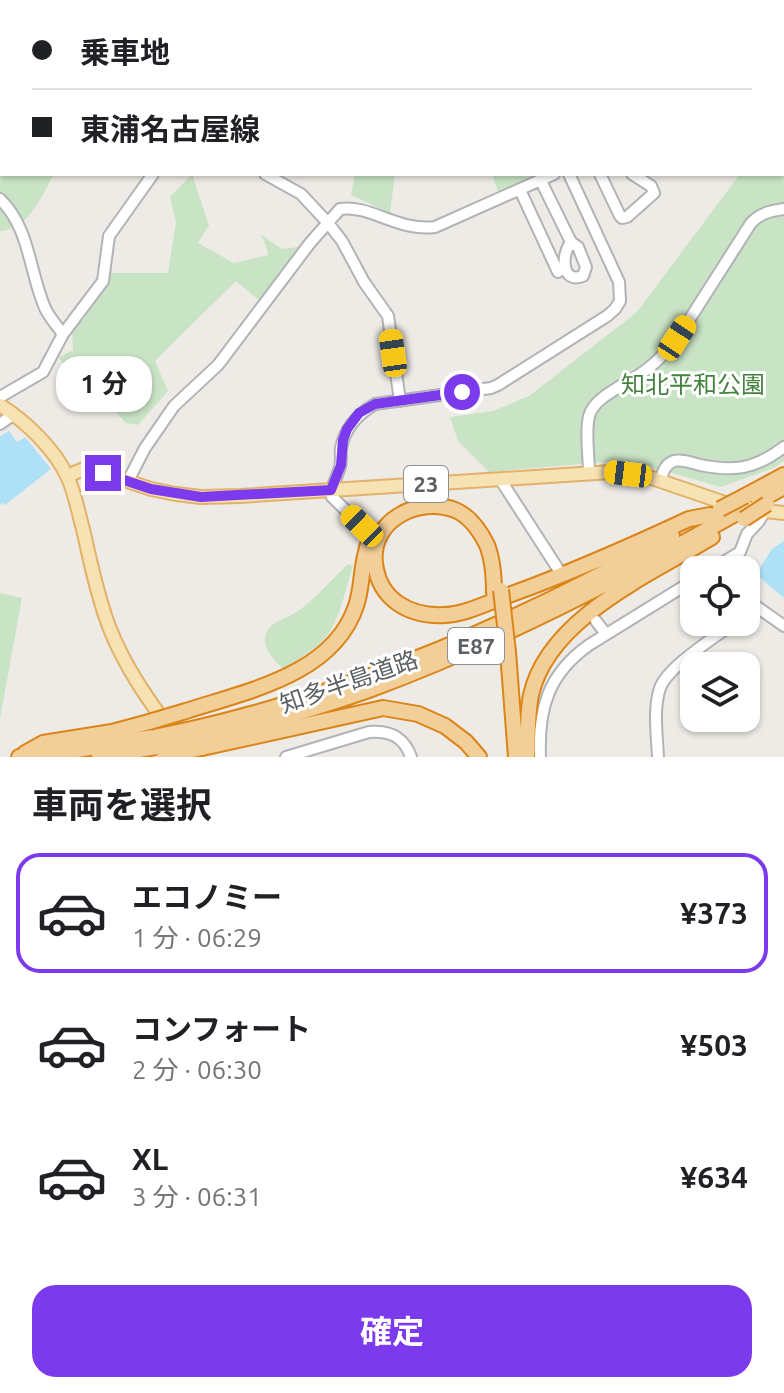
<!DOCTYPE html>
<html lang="ja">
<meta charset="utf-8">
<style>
body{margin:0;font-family:Ubuntu,"Noto Sans JP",sans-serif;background:#f2f2f2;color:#202124;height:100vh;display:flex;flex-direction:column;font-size:30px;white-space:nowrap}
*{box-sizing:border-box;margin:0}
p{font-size:26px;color:#757577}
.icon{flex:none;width:44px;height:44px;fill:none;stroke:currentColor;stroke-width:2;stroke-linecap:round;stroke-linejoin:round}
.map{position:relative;height:757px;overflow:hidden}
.side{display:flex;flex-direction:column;background:#fff;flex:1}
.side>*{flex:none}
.hud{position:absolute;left:0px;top:0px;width:784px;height:176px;box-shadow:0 2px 6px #0004;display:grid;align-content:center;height:176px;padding:0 32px;background:#fff}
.fabs{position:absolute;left:680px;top:556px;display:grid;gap:16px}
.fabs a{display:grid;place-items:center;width:80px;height:80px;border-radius:16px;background:#fff;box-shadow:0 2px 6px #0004;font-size:40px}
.end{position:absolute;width:36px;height:36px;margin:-18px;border:10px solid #7c3aed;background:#fff;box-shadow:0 0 0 4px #fff}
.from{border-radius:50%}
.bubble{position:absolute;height:56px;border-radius:24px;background:#fff;box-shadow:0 2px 6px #0004;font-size:26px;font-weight:700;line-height:56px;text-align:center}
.car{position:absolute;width:24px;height:48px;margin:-24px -12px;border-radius:10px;box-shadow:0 0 6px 2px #0007;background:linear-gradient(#f5c518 24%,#345 0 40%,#f5c518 0 76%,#345 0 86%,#f5c518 0)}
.hud b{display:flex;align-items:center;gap:28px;height:76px;font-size:30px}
.hud b+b{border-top:2px solid #e0e0e0}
.hud i{width:20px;height:20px;background:#202124}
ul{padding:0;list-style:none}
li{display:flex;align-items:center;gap:24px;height:120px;margin:0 16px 12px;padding:0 16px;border:4px solid transparent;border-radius:24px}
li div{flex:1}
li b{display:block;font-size:30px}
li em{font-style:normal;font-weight:700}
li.active{border-color:#7c3aed}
li>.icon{width:72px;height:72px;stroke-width:1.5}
h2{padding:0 32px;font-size:36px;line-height:96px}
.action{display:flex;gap:16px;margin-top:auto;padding:16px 32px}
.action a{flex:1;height:92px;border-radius:24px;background:#7c3aed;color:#fff;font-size:32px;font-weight:700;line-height:92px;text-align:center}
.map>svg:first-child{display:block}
.green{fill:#c9e3c5}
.water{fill:#aee0f6}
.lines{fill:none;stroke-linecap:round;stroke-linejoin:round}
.minor-casing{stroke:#b1b3b6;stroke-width:14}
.major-casing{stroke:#e2b16a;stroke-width:16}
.highway-casing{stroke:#db8418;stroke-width:18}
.minor{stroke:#fff;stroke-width:10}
.major{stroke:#f6e2b2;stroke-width:12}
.highway{stroke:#f2cf99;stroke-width:14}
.highway-bridge-casing{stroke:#db8418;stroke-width:18;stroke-linecap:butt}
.highway-bridge{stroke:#f2cf99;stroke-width:14}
.route{stroke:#7c3aed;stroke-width:10}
.labels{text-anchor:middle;stroke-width:6;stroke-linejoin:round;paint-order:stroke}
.shield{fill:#fff;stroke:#8e9092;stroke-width:2}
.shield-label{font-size:22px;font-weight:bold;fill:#5d6164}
.park-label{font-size:24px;fill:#45823f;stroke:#fff}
.street-label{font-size:24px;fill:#5d6164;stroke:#fff}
</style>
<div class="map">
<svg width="784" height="757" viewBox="0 0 784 757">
<rect width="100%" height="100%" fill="#eeebe6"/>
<path class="green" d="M 784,58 L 784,461 L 774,468 L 721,487 L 647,466 L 617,461 L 489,472 L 458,441 L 450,417 L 493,411 L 529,396 L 637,312 L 740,174 L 782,174 L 782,60 Z
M 2,150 L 2,174 L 54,174 C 43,194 27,232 0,231 L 0,154 Z
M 192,174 L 209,225 L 198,243 L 234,263 L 268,255 L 266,246 L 260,234 L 282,249 L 298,247 L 303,251 L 260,301 L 236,281 L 155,361 L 168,391 L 138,425 L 126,423 L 110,406 L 78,389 L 59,357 L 73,350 L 72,330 L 84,319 L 110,273 L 168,273 L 176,222 L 170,197 Z
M 355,174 L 395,174 L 390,213 L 351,195 Z
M 495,174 L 535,174 L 530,176 L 530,180 L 499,193 L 493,178 Z
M 348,564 L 353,566 C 346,588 341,614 329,633 C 321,646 296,661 283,669 C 274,660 259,646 267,632 C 272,621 288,618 298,611 C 316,598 331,580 348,564 Z
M 0,593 L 22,598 L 0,719 Z"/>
<path class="water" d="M 9,431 L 17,442 L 25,437 L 51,469 L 5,505 L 3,503 L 0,505 L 0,436 Z
M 784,541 L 784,598 L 756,574 L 772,549 Z"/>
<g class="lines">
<g class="minor-casing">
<path id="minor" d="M 109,0 L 111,2
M 262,0 L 264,2
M 295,0 L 296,2
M 451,0 L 457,2
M 556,0 L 557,2
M 612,0 L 614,2
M 688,0 L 691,2
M 634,2 L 635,0
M 745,2 L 746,0
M 0,60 L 2,61
M 265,174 L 301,194 L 328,223 L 342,241 L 364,282 L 388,316 L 400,401
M 600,174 L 620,216 L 622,218 L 627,217 L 654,193 L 651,186 L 632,174
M 541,181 L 571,242 L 578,247 L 586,267 L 583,276 C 561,284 561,255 571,242
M 520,190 L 558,272
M 0,199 C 30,228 29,271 45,308 C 49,317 57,326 63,334
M 0,397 L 43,372 L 63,334 L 103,281 L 109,236 L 153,174
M 0,424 L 14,414
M 589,473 C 589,455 585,434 589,416 C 595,394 634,382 651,366 C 661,358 669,348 677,339 L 751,223 C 760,213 771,211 784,209
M 500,479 L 560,572
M 128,481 L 145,448 L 174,406 L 218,365 L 310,243 L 340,209 C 369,204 399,232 435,227 L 554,174
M 660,481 C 663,472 665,464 674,461 C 682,459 692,463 700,465 C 735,472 755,469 784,447
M 362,526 L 332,497 C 331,485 337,478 340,467 C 342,461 340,454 341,448 C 345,427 358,414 375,404 L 491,388 L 498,385 L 607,316 L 615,309 L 620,301 L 619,282 L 569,174
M 711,570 L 740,552 L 747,534 L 759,521 L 765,511
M 746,599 L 784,626
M 596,621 L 606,634
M 286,757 L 369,732 C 390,730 404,737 411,757
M 540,757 C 538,709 548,674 589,645 L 694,580
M 658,757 C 657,735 653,709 660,688 C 668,666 716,637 735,622"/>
</g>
<g class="major-casing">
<path id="major" d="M 0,405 C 25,421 54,448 67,476 C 75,492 78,512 83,529 C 90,561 97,594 108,624 C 124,667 151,704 178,740
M 67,476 L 84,469 L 103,473 L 151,489 L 176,494 L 201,497 L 240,496 L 611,472 L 646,476 L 725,503 L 765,511 L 784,513"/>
</g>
<g class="highway-casing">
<path id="highway" d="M 745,496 L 784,475
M 759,501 L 784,487
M 494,593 C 494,578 493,560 487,545 C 480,531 470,516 455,510 C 419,496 370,520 375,563 C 379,600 410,617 445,615 C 466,614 489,602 509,595 C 570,573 629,547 689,519 L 710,515
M 508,652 L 516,757
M 186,711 C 247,691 333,675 356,606 C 362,589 361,569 366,552 C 367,546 370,540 372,534
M 196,728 C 364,689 521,620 672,536
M 199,738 C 256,725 313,710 369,690 C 496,643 618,580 737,513
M 202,748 L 383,708 L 418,714 L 445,726 L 466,742 L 479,757
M 25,753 L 43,743 L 112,732 L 149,722
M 19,757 L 72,751 L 159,736
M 99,757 L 162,746
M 527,757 C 528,737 527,715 531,695 C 548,618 651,574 712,537"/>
</g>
<use href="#minor" class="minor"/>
<use href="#major" class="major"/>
<use href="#highway" class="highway"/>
<g class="highway-bridge-casing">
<path id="highway-bridge" d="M 720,509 L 745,496
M 744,519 L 767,504
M 501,590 L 508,652
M 149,722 L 186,711
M 159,736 L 196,728
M 162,746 L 199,738
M 164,756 L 202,748"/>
</g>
<use href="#highway-bridge" class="highway-bridge"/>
</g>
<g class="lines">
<path class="route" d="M 103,473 L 151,489 L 201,497 L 331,490 L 341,465 L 343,440 L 347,429 L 359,413 L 375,404 L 462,392"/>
</g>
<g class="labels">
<g class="shield">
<rect x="404" y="466" width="44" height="36" rx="6"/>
<rect x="448" y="628" width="56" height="36" rx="6"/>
</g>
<g class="shield-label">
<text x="426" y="492">23</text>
<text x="476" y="654">E87</text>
</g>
<g class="park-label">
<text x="693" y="393">知北平和公園</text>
</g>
<g class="street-label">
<text transform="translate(349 682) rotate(-19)" y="8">知多半島道路</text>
</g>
</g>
</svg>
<div class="fabs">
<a><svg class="icon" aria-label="locate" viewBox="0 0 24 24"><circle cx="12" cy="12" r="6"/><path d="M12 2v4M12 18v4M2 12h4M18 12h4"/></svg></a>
<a><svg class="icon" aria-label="layers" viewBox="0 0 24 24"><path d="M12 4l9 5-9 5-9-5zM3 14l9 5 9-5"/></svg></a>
</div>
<i class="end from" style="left:462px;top:392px"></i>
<i class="end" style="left:103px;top:473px"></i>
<div class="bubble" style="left:56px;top:356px;width:96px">1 分</div>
<i class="car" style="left:677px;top:338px;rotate:33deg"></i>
<i class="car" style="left:393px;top:353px;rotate:352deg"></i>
<i class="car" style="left:628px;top:474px;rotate:277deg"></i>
<i class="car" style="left:362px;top:526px;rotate:314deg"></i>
<div class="hud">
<b><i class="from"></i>乗車地</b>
<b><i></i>東浦名古屋線</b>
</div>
</div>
<section class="side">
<h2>車両を選択</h2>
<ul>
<li class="active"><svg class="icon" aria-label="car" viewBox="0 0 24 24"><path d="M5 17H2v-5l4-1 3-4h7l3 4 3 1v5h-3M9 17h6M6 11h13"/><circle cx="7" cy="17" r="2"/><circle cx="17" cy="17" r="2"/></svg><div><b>エコノミー</b><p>1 分 · 06:29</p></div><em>¥373</em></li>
<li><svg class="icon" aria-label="car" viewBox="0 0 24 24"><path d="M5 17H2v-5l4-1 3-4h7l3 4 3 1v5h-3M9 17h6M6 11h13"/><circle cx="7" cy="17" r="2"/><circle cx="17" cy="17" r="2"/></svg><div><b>コンフォート</b><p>2 分 · 06:30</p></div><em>¥503</em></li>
<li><svg class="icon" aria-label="car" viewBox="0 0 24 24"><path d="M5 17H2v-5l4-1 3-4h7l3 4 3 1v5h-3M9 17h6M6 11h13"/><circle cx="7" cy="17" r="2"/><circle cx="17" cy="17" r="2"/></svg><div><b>XL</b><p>3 分 · 06:31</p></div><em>¥634</em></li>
</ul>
<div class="action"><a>確定</a></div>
</section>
